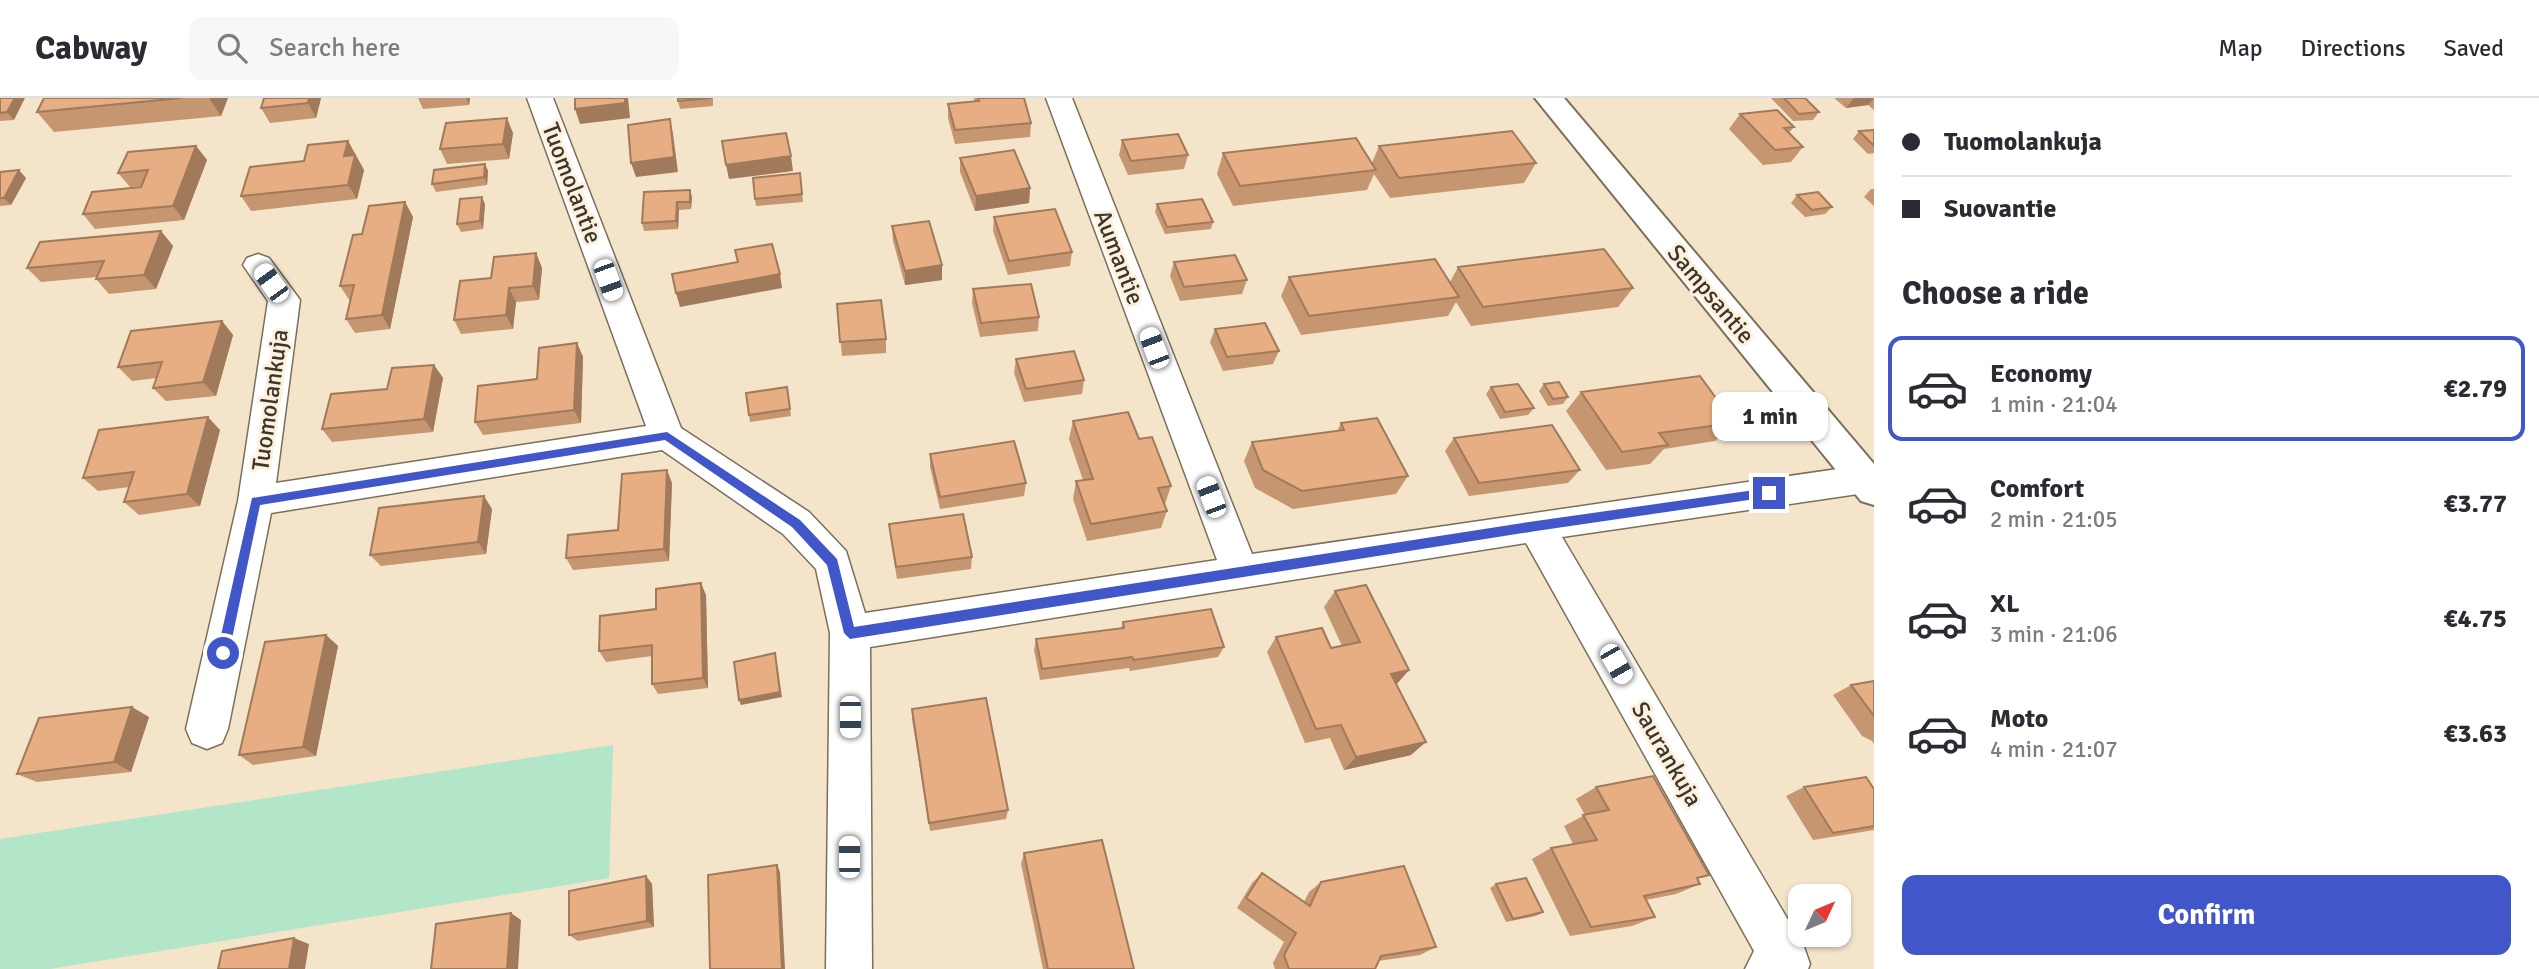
<!DOCTYPE html>
<meta charset="utf-8">
<style>
body{margin:0;font-family:Signika,sans-serif;background:#f7f7f7;color:#2b2b33;height:100vh;display:flex;flex-direction:column;font-size:26px;white-space:nowrap}
*{box-sizing:border-box;margin:0}
p{font-size:23px;color:#7c7c81}
.icon{flex:none;width:38px;height:38px;fill:none;stroke:currentColor;stroke-width:2;stroke-linecap:round;stroke-linejoin:round}
.map{position:relative;flex:1;overflow:hidden}
.panel{display:flex;flex-direction:column;background:#fff;width:665px}
.panel>*{flex:none}
.hud{display:grid;align-content:center;height:154px;padding:0 28px;background:#fff}
.needle{width:46px;rotate:46deg}
.buttons{position:absolute;left:1788px;top:786px;display:grid;gap:14px}
.buttons a{display:grid;place-items:center;width:63px;height:63px;border-radius:14px;background:#fff;box-shadow:0 2px 5px #0004;font-size:35px}
.end{position:absolute;width:32px;height:32px;margin:-16px;border:9px solid #4056c9;background:#fff;box-shadow:0 0 0 4px #fff}
.from{border-radius:50%}
.bubble{position:absolute;height:49px;border-radius:14px;background:#fff;box-shadow:0 2px 5px #0004;font-size:23px;font-weight:700;line-height:49px;text-align:center}
.car{position:absolute;width:21px;height:42px;margin:-21px -10px;border-radius:9px;box-shadow:0 0 5px 2px #0007;background:linear-gradient(#fff 24%,#345 0 40%,#fff 0 76%,#345 0 86%,#fff 0)}
.hud b{display:flex;align-items:center;gap:24px;height:66px;font-size:26px}
.hud b+b{border-top:2px solid #e1e1e2}
.hud i{width:18px;height:18px;background:#2b2b33}
ul{padding:0;list-style:none}
li{display:flex;align-items:center;gap:21px;height:105px;margin:0 14px 10px;padding:0 14px;border:4px solid transparent;border-radius:14px}
li div{flex:1}
li b{display:block;font-size:26px}
li em{font-style:normal;font-weight:700}
li.on{border-color:#4056c9}
li>.icon{width:63px;height:63px;stroke-width:1.5}
h2{padding:0 28px;font-size:32px;line-height:84px}
.cta{display:flex;gap:14px;margin-top:auto;padding:14px 28px}
.cta a{flex:1;height:80px;border-radius:14px;background:#4056c9;color:#fff;font-size:28px;font-weight:700;line-height:80px;text-align:center}
header{display:flex;align-items:center;gap:42px;box-sizing:border-box;height:98px;padding:0 35px;background:#fff;border-bottom:2px solid #e1e1e2}
header strong{font-size:33px}
nav{display:flex;gap:38px;margin-inline-start:auto;font-size:24px}
.search{width:490px;height:63px;background:#f7f7f7;display:flex;align-items:center;gap:18px;box-sizing:border-box;padding:0 24px;border-radius:14px;color:#7c7c81;font-size:26px}
main{display:flex;flex:1;min-height:0}
.map>svg:first-child{display:block}
.green{fill:#b3e5c8}
.lines{fill:none;stroke-linecap:round;stroke-linejoin:round}
.minor-casing{stroke:#7c6f59;stroke-width:3}
.tertiary-casing{stroke:#7c6f59;stroke-width:4}
.minor{fill:#fff;fill-rule:evenodd}
.tertiary{fill:#fff;fill-rule:evenodd}
.wall{fill:#c69670}
.shaded-wall{fill:#a17a5b}
.building{fill:#e6ae82;stroke:#a17a5b;stroke-width:2}
.route{fill:#4056c9}
.labels{text-anchor:middle;stroke-width:6;stroke-linejoin:round;paint-order:stroke}
.street-label{font-size:24px;fill:#3c362c;stroke:#fdf1dd}
</style>
<header>
<strong>Cabway</strong>
<div class="search"><svg class="icon" aria-label="search" viewBox="0 0 24 24"><circle cx="10" cy="10" r="6"/><path d="M15 15l6 6"/></svg>Search here</div>
<nav><a>Map</a><a>Directions</a><a>Saved</a></nav>
</header>
<main>
<div class="map">
<svg width="1874" height="871" viewBox="0 0 1874 871">
<rect width="100%" height="100%" fill="#f3e4ca"/>
<path class="green" d="M 613,647 L 609,780 L 50,871 L 0,871 L 0,741 Z"/>
<g class="lines">
<g class="minor-casing">
<path id="minor" d="M 527,0 L 553,0 L 681,330 L 809,414 L 846,453 L 865,515 L 1217,462 L 1046,0 L 1072,0 L 1252,456 L 1865,367 L 1874,370 L 1874,392 L 1865,395 L 1562,439 L 1804,849 L 1810,866 L 1808,871 L 1745,871 L 1754,853 L 1526,445 L 870,549 L 872,871 L 826,871 L 830,535 L 816,471 L 783,436 L 662,352 L 271,415 L 228,631 L 222,645 L 207,651 L 192,645 L 186,631 L 238,403 L 268,203 L 243,167 L 247,160 L 258,156 L 269,160 L 300,202 L 276,385 L 646,328 Z"/>
</g>
<g class="tertiary-casing">
<path id="tertiary" d="M 1535,0 L 1564,0 L 1874,366 L 1874,407 L 1861,403 Z"/>
</g>
<use href="#minor" class="minor"/>
<use href="#tertiary" class="tertiary"/>
</g>
<path class="wall" d="M 0,0 L 14,22 L 0,23 Z
M 44,0 L 228,0 L 221,18 L 54,34 L 37,14 Z
M 264,0 L 321,0 L 316,20 L 270,25 L 261,10 Z
M 418,0 L 470,0 L 469,7 L 423,11 Z
M 713,0 L 713,8 L 680,11 L 678,3 Z
M 974,0 L 1024,0 L 1031,25 L 1030,39 L 955,46 L 948,20 L 948,6 L 975,4 Z
M 1771,0 L 1805,0 L 1819,14 L 1813,22 L 1793,23 Z
M 1834,0 L 1874,0 L 1874,12 L 1868,7 L 1846,10 Z
M 1740,16 L 1794,29 L 1789,35 L 1803,49 L 1791,64 L 1763,67 L 1729,31 Z
M 1874,32 L 1874,55 L 1868,56 L 1853,41 L 1859,33 Z
M 513,35 L 509,61 L 447,66 L 440,51 Z
M 1122,42 L 1188,57 L 1184,71 L 1128,77 L 1119,57 Z
M 348,43 L 364,72 L 357,101 L 251,113 L 241,98 L 304,63 Z
M 196,48 L 207,62 L 184,122 L 95,131 L 83,116 L 141,89 L 141,88 L 130,89 L 118,75 Z
M 1379,48 L 1536,65 L 1524,85 L 1390,100 L 1374,76 L 1367,92 L 1233,108 L 1217,76 L 1223,55 L 1372,65 Z
M 960,60 L 1030,90 L 1029,105 L 975,113 L 960,74 Z
M 485,66 L 488,73 L 487,87 L 436,94 L 432,86 Z
M 0,74 L 26,80 L 11,107 L 0,108 Z
M 800,75 L 803,104 L 756,108 L 755,101 Z
M 1871,91 L 1874,91 L 1874,108 L 1864,99 Z
M 644,94 L 692,99 L 691,111 L 679,112 L 678,131 L 644,133 L 642,125 Z
M 1797,97 L 1832,109 L 1825,116 L 1805,119 L 1791,105 Z
M 405,104 L 413,119 L 390,231 L 355,235 L 346,221 L 350,203 L 340,188 Z
M 485,106 L 483,131 L 461,134 L 457,126 Z
M 1157,106 L 1213,124 L 1211,131 L 1165,136 L 1155,114 Z
M 994,119 L 1072,154 L 1070,168 L 1008,177 L 993,133 Z
M 892,128 L 942,167 L 942,182 L 905,187 L 893,143 Z
M 161,133 L 173,148 L 156,191 L 109,196 L 96,181 L 97,179 L 41,184 L 27,170 Z
M 536,155 L 542,170 L 539,202 L 516,204 L 513,231 L 461,236 L 454,222 L 491,180 Z
M 1174,164 L 1247,182 L 1242,196 L 1180,203 L 1170,178 Z
M 1458,169 L 1633,190 L 1618,209 L 1471,228 L 1456,204 L 1448,218 L 1301,237 L 1281,198 L 1289,179 L 1450,184 Z
M 973,191 L 1039,219 L 1038,233 L 980,239 L 972,205 Z
M 837,206 L 886,241 L 886,255 L 842,258 Z
M 222,223 L 233,237 L 216,298 L 166,303 L 153,290 L 157,280 L 132,283 L 118,269 Z
M 1215,231 L 1279,253 L 1273,266 L 1223,273 L 1210,244 Z
M 577,245 L 583,259 L 581,325 L 483,337 L 475,324 L 537,281 Z
M 1016,261 L 1084,282 L 1082,296 L 1024,304 L 1014,275 Z
M 434,267 L 443,280 L 433,334 L 332,344 L 322,331 L 387,291 Z
M 1544,286 L 1568,299 L 1563,306 L 1548,308 L 1539,293 Z
M 787,289 L 791,318 L 750,324 L 749,317 Z
M 1491,289 L 1534,310 L 1528,317 L 1500,321 L 1486,296 Z
M 1581,294 L 1734,325 L 1715,343 L 1664,351 L 1650,366 L 1606,372 L 1566,313 Z
M 1073,323 L 1139,341 L 1171,388 L 1165,406 L 1164,406 L 1167,413 L 1161,430 L 1087,443 L 1073,401 L 1076,383 L 1083,382 L 1069,341 Z
M 1341,325 L 1408,378 L 1396,396 L 1293,411 L 1255,390 L 1244,363 L 1252,344 L 1337,333 Z
M 220,332 L 200,408 L 139,417 L 124,404 L 129,389 L 98,393 L 83,380 Z
M 1454,340 L 1580,372 L 1568,385 L 1469,398 L 1445,353 Z
M 930,356 L 1026,385 L 1024,398 L 940,411 L 930,369 Z
M 672,385 L 669,463 L 573,472 L 566,460 L 618,432 Z
M 492,411 L 486,456 L 381,468 L 370,457 Z
M 889,426 L 972,459 L 971,471 L 897,481 L 890,438 Z
M 1335,493 L 1409,572 L 1396,586 L 1411,657 L 1344,672 L 1330,640 L 1305,645 L 1267,554 L 1276,539 L 1331,550 L 1342,548 L 1324,509 Z
M 706,497 L 708,590 L 658,596 L 652,586 L 652,558 L 606,564 L 599,553 L 656,511 Z
M 1123,524 L 1224,549 L 1218,559 L 1130,573 L 1129,570 L 1040,582 L 1034,552 L 1036,541 L 1121,530 Z
M 326,537 L 338,548 L 316,658 L 253,667 L 239,657 Z
M 1874,583 L 1874,646 L 1872,643 L 1862,638 L 1833,597 L 1851,587 Z
M 912,611 L 1008,712 L 1006,721 L 930,733 L 912,621 Z
M 149,619 L 131,674 L 37,684 L 17,676 Z
M 1596,689 L 1698,782 L 1700,786 L 1676,796 L 1646,802 L 1655,819 L 1632,828 L 1570,838 L 1532,761 L 1551,750 L 1573,746 L 1564,728 L 1585,717 L 1576,701 Z
M 1804,689 L 1874,691 L 1874,732 L 1813,742 L 1786,698 Z
M 1024,755 L 1134,871 L 1043,871 L 1021,766 Z
M 1262,775 L 1304,804 L 1309,794 L 1321,784 L 1436,849 L 1420,857 L 1378,863 L 1375,871 L 1275,871 L 1273,865 L 1284,844 L 1237,810 L 1252,785 Z
M 646,778 L 652,786 L 654,829 L 578,843 L 569,837 Z
M 1496,786 L 1543,814 L 1536,818 L 1506,824 L 1490,790 Z"/>
<path class="shaded-wall" d="M 15,0 L 25,0 L 14,22 L 7,14 Z
M 209,0 L 228,0 L 221,18 Z
M 309,0 L 321,0 L 316,20 L 308,5 Z
M 466,0 L 470,0 L 469,7 Z
M 625,0 L 628,0 L 630,20 L 580,26 L 575,11 Z
M 1854,0 L 1874,0 L 1868,7 L 1846,10 Z
M 507,20 L 513,35 L 509,61 L 503,46 Z
M 670,21 L 673,36 L 678,74 L 636,79 L 631,65 Z
M 348,43 L 364,72 L 357,101 L 348,87 L 344,58 Z
M 196,48 L 207,62 L 184,122 L 173,108 Z
M 791,58 L 793,73 L 729,81 L 726,67 Z
M 485,66 L 488,73 L 487,87 L 484,79 Z
M 19,72 L 26,80 L 11,107 L 4,100 Z
M 1030,90 L 1029,105 L 975,113 L 976,98 Z
M 690,92 L 692,99 L 691,111 L 690,104 Z
M 482,99 L 485,106 L 483,131 L 480,123 Z
M 405,104 L 413,119 L 390,231 L 382,217 Z
M 677,104 L 679,112 L 678,131 L 676,123 Z
M 161,133 L 173,148 L 156,191 L 144,177 Z
M 536,155 L 542,170 L 539,202 L 533,188 Z
M 942,167 L 942,182 L 905,187 L 905,173 Z
M 780,176 L 782,190 L 680,209 L 676,195 Z
M 509,190 L 516,204 L 513,231 L 506,217 Z
M 222,223 L 233,237 L 216,298 L 203,284 Z
M 577,245 L 583,259 L 581,325 L 574,312 Z
M 434,267 L 443,280 L 433,334 L 424,321 Z
M 208,319 L 220,332 L 200,408 L 187,396 Z
M 667,372 L 672,385 L 669,463 L 664,451 Z
M 484,398 L 492,411 L 486,456 L 478,444 Z
M 701,485 L 706,497 L 708,590 L 703,580 Z
M 326,537 L 338,548 L 316,658 L 303,649 Z
M 775,555 L 782,599 L 741,607 L 739,602 Z
M 1409,572 L 1396,587 L 1391,576 Z
M 132,609 L 149,619 L 131,674 L 114,664 Z
M 1426,644 L 1411,657 L 1344,672 L 1356,659 Z
M 777,767 L 780,774 L 785,871 L 782,871 Z
M 646,778 L 652,786 L 654,829 L 647,823 Z
M 511,815 L 521,822 L 518,871 L 507,871 Z
M 294,840 L 309,846 L 305,871 L 289,871 Z"/>
<path class="building" d="M 0,0 L 15,0 L 7,14 L 0,15 Z
M 44,0 L 181,0 L 37,14 Z
M 264,0 L 309,0 L 308,5 L 261,10 Z
M 575,0 L 625,0 L 625,5 L 575,11 Z
M 678,0 L 712,0 L 678,3 Z
M 978,0 L 1024,0 L 1031,25 L 955,32 L 948,6 L 979,3 Z
M 1784,0 L 1805,0 L 1819,14 L 1799,16 Z
M 1777,12 L 1794,29 L 1784,30 L 1803,49 L 1775,52 L 1740,16 Z
M 507,20 L 503,46 L 440,51 L 446,25 Z
M 670,21 L 674,59 L 631,65 L 628,27 Z
M 1874,32 L 1874,48 L 1859,33 Z
M 1512,33 L 1536,65 L 1399,80 L 1379,48 Z
M 786,35 L 791,58 L 726,67 L 722,43 Z
M 1178,36 L 1188,57 L 1131,63 L 1122,42 Z
M 1356,40 L 1376,72 L 1240,88 L 1223,55 Z
M 348,43 L 344,58 L 355,57 L 348,87 L 241,98 L 250,69 L 304,63 L 308,47 Z
M 196,48 L 173,108 L 83,116 L 92,94 L 141,89 L 148,72 L 118,75 L 128,54 Z
M 1014,52 L 1030,90 L 976,98 L 960,60 Z
M 485,66 L 484,79 L 432,86 L 434,72 Z
M 19,72 L 4,100 L 0,100 L 0,74 Z
M 800,75 L 802,96 L 755,101 L 753,80 Z
M 690,92 L 690,104 L 677,104 L 676,123 L 642,125 L 644,94 Z
M 1818,94 L 1832,109 L 1812,112 L 1797,97 Z
M 482,99 L 480,123 L 457,126 L 460,101 Z
M 1202,101 L 1213,124 L 1167,129 L 1157,106 Z
M 405,104 L 382,217 L 346,221 L 354,187 L 340,188 L 353,137 L 362,136 L 369,108 Z
M 1055,111 L 1072,154 L 1009,163 L 994,119 Z
M 929,123 L 942,167 L 905,173 L 892,128 Z
M 161,133 L 144,177 L 96,181 L 104,163 L 27,170 L 40,144 Z
M 772,146 L 780,176 L 676,195 L 672,176 L 738,164 L 735,152 Z
M 1604,151 L 1633,190 L 1483,209 L 1458,169 Z
M 536,155 L 533,188 L 509,190 L 506,217 L 454,222 L 460,183 L 491,180 L 494,159 Z
M 1235,157 L 1247,182 L 1184,189 L 1174,164 Z
M 1435,161 L 1459,199 L 1309,218 L 1289,179 Z
M 1031,186 L 1039,219 L 981,225 L 973,191 Z
M 881,202 L 886,241 L 840,244 L 837,206 Z
M 222,223 L 203,284 L 153,290 L 162,264 L 118,269 L 131,233 Z
M 1265,225 L 1279,253 L 1227,259 L 1215,231 Z
M 577,245 L 574,312 L 475,324 L 478,288 L 537,281 L 539,250 Z
M 1074,253 L 1084,282 L 1026,291 L 1016,261 Z
M 434,267 L 424,321 L 322,331 L 331,296 L 387,291 L 392,270 Z
M 1700,278 L 1734,325 L 1659,335 L 1668,347 L 1622,354 L 1581,294 Z
M 1559,284 L 1568,299 L 1553,301 L 1544,286 Z
M 1518,286 L 1534,310 L 1505,314 L 1491,289 Z
M 787,289 L 790,311 L 749,317 L 746,295 Z
M 1128,314 L 1139,341 L 1152,339 L 1171,388 L 1158,390 L 1167,413 L 1091,426 L 1076,383 L 1093,381 L 1073,323 Z
M 208,319 L 187,396 L 124,404 L 134,374 L 83,380 L 99,332 Z
M 1377,320 L 1408,378 L 1302,393 L 1263,372 L 1252,344 L 1344,332 L 1341,325 Z
M 1552,327 L 1580,372 L 1479,385 L 1454,340 Z
M 1014,343 L 1026,385 L 940,399 L 930,356 Z
M 667,372 L 664,451 L 566,460 L 568,437 L 618,432 L 622,376 Z
M 484,398 L 478,444 L 370,457 L 379,410 Z
M 963,416 L 972,459 L 896,469 L 889,426 Z
M 701,485 L 703,580 L 652,586 L 652,547 L 599,553 L 600,518 L 656,511 L 656,491 Z
M 1366,487 L 1409,572 L 1391,576 L 1426,644 L 1356,659 L 1341,627 L 1316,631 L 1276,539 L 1322,530 L 1331,550 L 1360,544 L 1335,493 Z
M 1211,511 L 1224,549 L 1134,562 L 1132,559 L 1042,571 L 1036,541 L 1124,530 L 1123,524 Z
M 326,537 L 303,649 L 239,657 L 265,544 Z
M 775,555 L 780,594 L 739,602 L 734,564 Z
M 1874,583 L 1874,618 L 1851,587 Z
M 986,600 L 1008,712 L 929,725 L 912,611 Z
M 132,609 L 114,664 L 17,676 L 39,620 Z
M 1653,678 L 1709,777 L 1697,780 L 1700,786 L 1644,798 L 1655,819 L 1591,829 L 1551,750 L 1597,742 L 1583,717 L 1609,712 L 1596,689 Z
M 1866,679 L 1874,691 L 1874,728 L 1833,735 L 1804,689 Z
M 1102,742 L 1134,871 L 1048,871 L 1024,755 Z
M 777,767 L 782,871 L 710,871 L 708,777 Z
M 1404,768 L 1436,849 L 1381,858 L 1375,871 L 1289,871 L 1284,857 L 1296,835 L 1246,800 L 1262,775 L 1310,808 L 1321,784 Z
M 646,778 L 647,823 L 569,837 L 569,793 Z
M 1526,780 L 1543,814 L 1513,821 L 1496,786 Z
M 511,815 L 507,871 L 431,871 L 436,826 Z
M 294,840 L 289,871 L 218,871 L 222,853 Z"/>
<path class="route" d="M 667,334 L 800,422 L 837,461 L 854,529 L 1536,423 L 1769,390 L 1775,395 L 1769,399 L 1536,433 L 850,541 L 844,535 L 827,467 L 792,429 L 665,342 L 260,407 L 229,555 L 227,559 L 219,559 L 217,555 L 252,400 Z"/>
<g class="labels">
<g class="street-label">
<text transform="translate(572 85) rotate(69)" y="8">Tuomolantie</text>
<text transform="translate(1119 159) rotate(69)" y="8">Aumantie</text>
<text transform="translate(1711 196) rotate(50)" y="8">Sampsantie</text>
<text transform="translate(270 302) rotate(-82)" y="8">Tuomolankuja</text>
<text transform="translate(1667 656) rotate(60)" y="8">Saurankuja</text>
</g>
</g>
</svg>
<div class="buttons">
<a><svg class="needle" viewBox="-14 -14 28 28"><path d="M0-13l5 13h-10z" fill="#e53935"/><path d="M0 13l5-13h-10z" fill="#7c7c81"/></svg></a>
</div>
<i class="end from" style="left:223px;top:555px"></i>
<i class="end" style="left:1769px;top:395px"></i>
<div class="bubble" style="left:1712px;top:294px;width:116px">1 min</div>
<i class="car" style="left:608px;top:182px;rotate:160deg"></i>
<i class="car" style="left:271px;top:185px;rotate:324deg"></i>
<i class="car" style="left:1154px;top:250px;rotate:339deg"></i>
<i class="car" style="left:1211px;top:399px;rotate:339deg"></i>
<i class="car" style="left:1616px;top:566px;rotate:150deg"></i>
<i class="car" style="left:850px;top:619px;rotate:180deg"></i>
<i class="car" style="left:849px;top:759px;rotate:0deg"></i>
</div>
<section class="panel">
<div class="hud">
<b><i class="from"></i>Tuomolankuja</b>
<b><i></i>Suovantie</b>
</div>
<h2>Choose a ride</h2>
<ul>
<li class="on"><svg class="icon" aria-label="car" viewBox="0 0 24 24"><path d="M5 17H2v-5l4-1 3-4h7l3 4 3 1v5h-3M9 17h6M6 11h13"/><circle cx="7" cy="17" r="2"/><circle cx="17" cy="17" r="2"/></svg><div><b>Economy</b><p>1 min · 21:04</p></div><em>€2.79</em></li>
<li><svg class="icon" aria-label="car" viewBox="0 0 24 24"><path d="M5 17H2v-5l4-1 3-4h7l3 4 3 1v5h-3M9 17h6M6 11h13"/><circle cx="7" cy="17" r="2"/><circle cx="17" cy="17" r="2"/></svg><div><b>Comfort</b><p>2 min · 21:05</p></div><em>€3.77</em></li>
<li><svg class="icon" aria-label="car" viewBox="0 0 24 24"><path d="M5 17H2v-5l4-1 3-4h7l3 4 3 1v5h-3M9 17h6M6 11h13"/><circle cx="7" cy="17" r="2"/><circle cx="17" cy="17" r="2"/></svg><div><b>XL</b><p>3 min · 21:06</p></div><em>€4.75</em></li>
<li><svg class="icon" aria-label="car" viewBox="0 0 24 24"><path d="M5 17H2v-5l4-1 3-4h7l3 4 3 1v5h-3M9 17h6M6 11h13"/><circle cx="7" cy="17" r="2"/><circle cx="17" cy="17" r="2"/></svg><div><b>Moto</b><p>4 min · 21:07</p></div><em>€3.63</em></li>
</ul>
<div class="cta"><a>Confirm</a></div>
</section>
</main>
